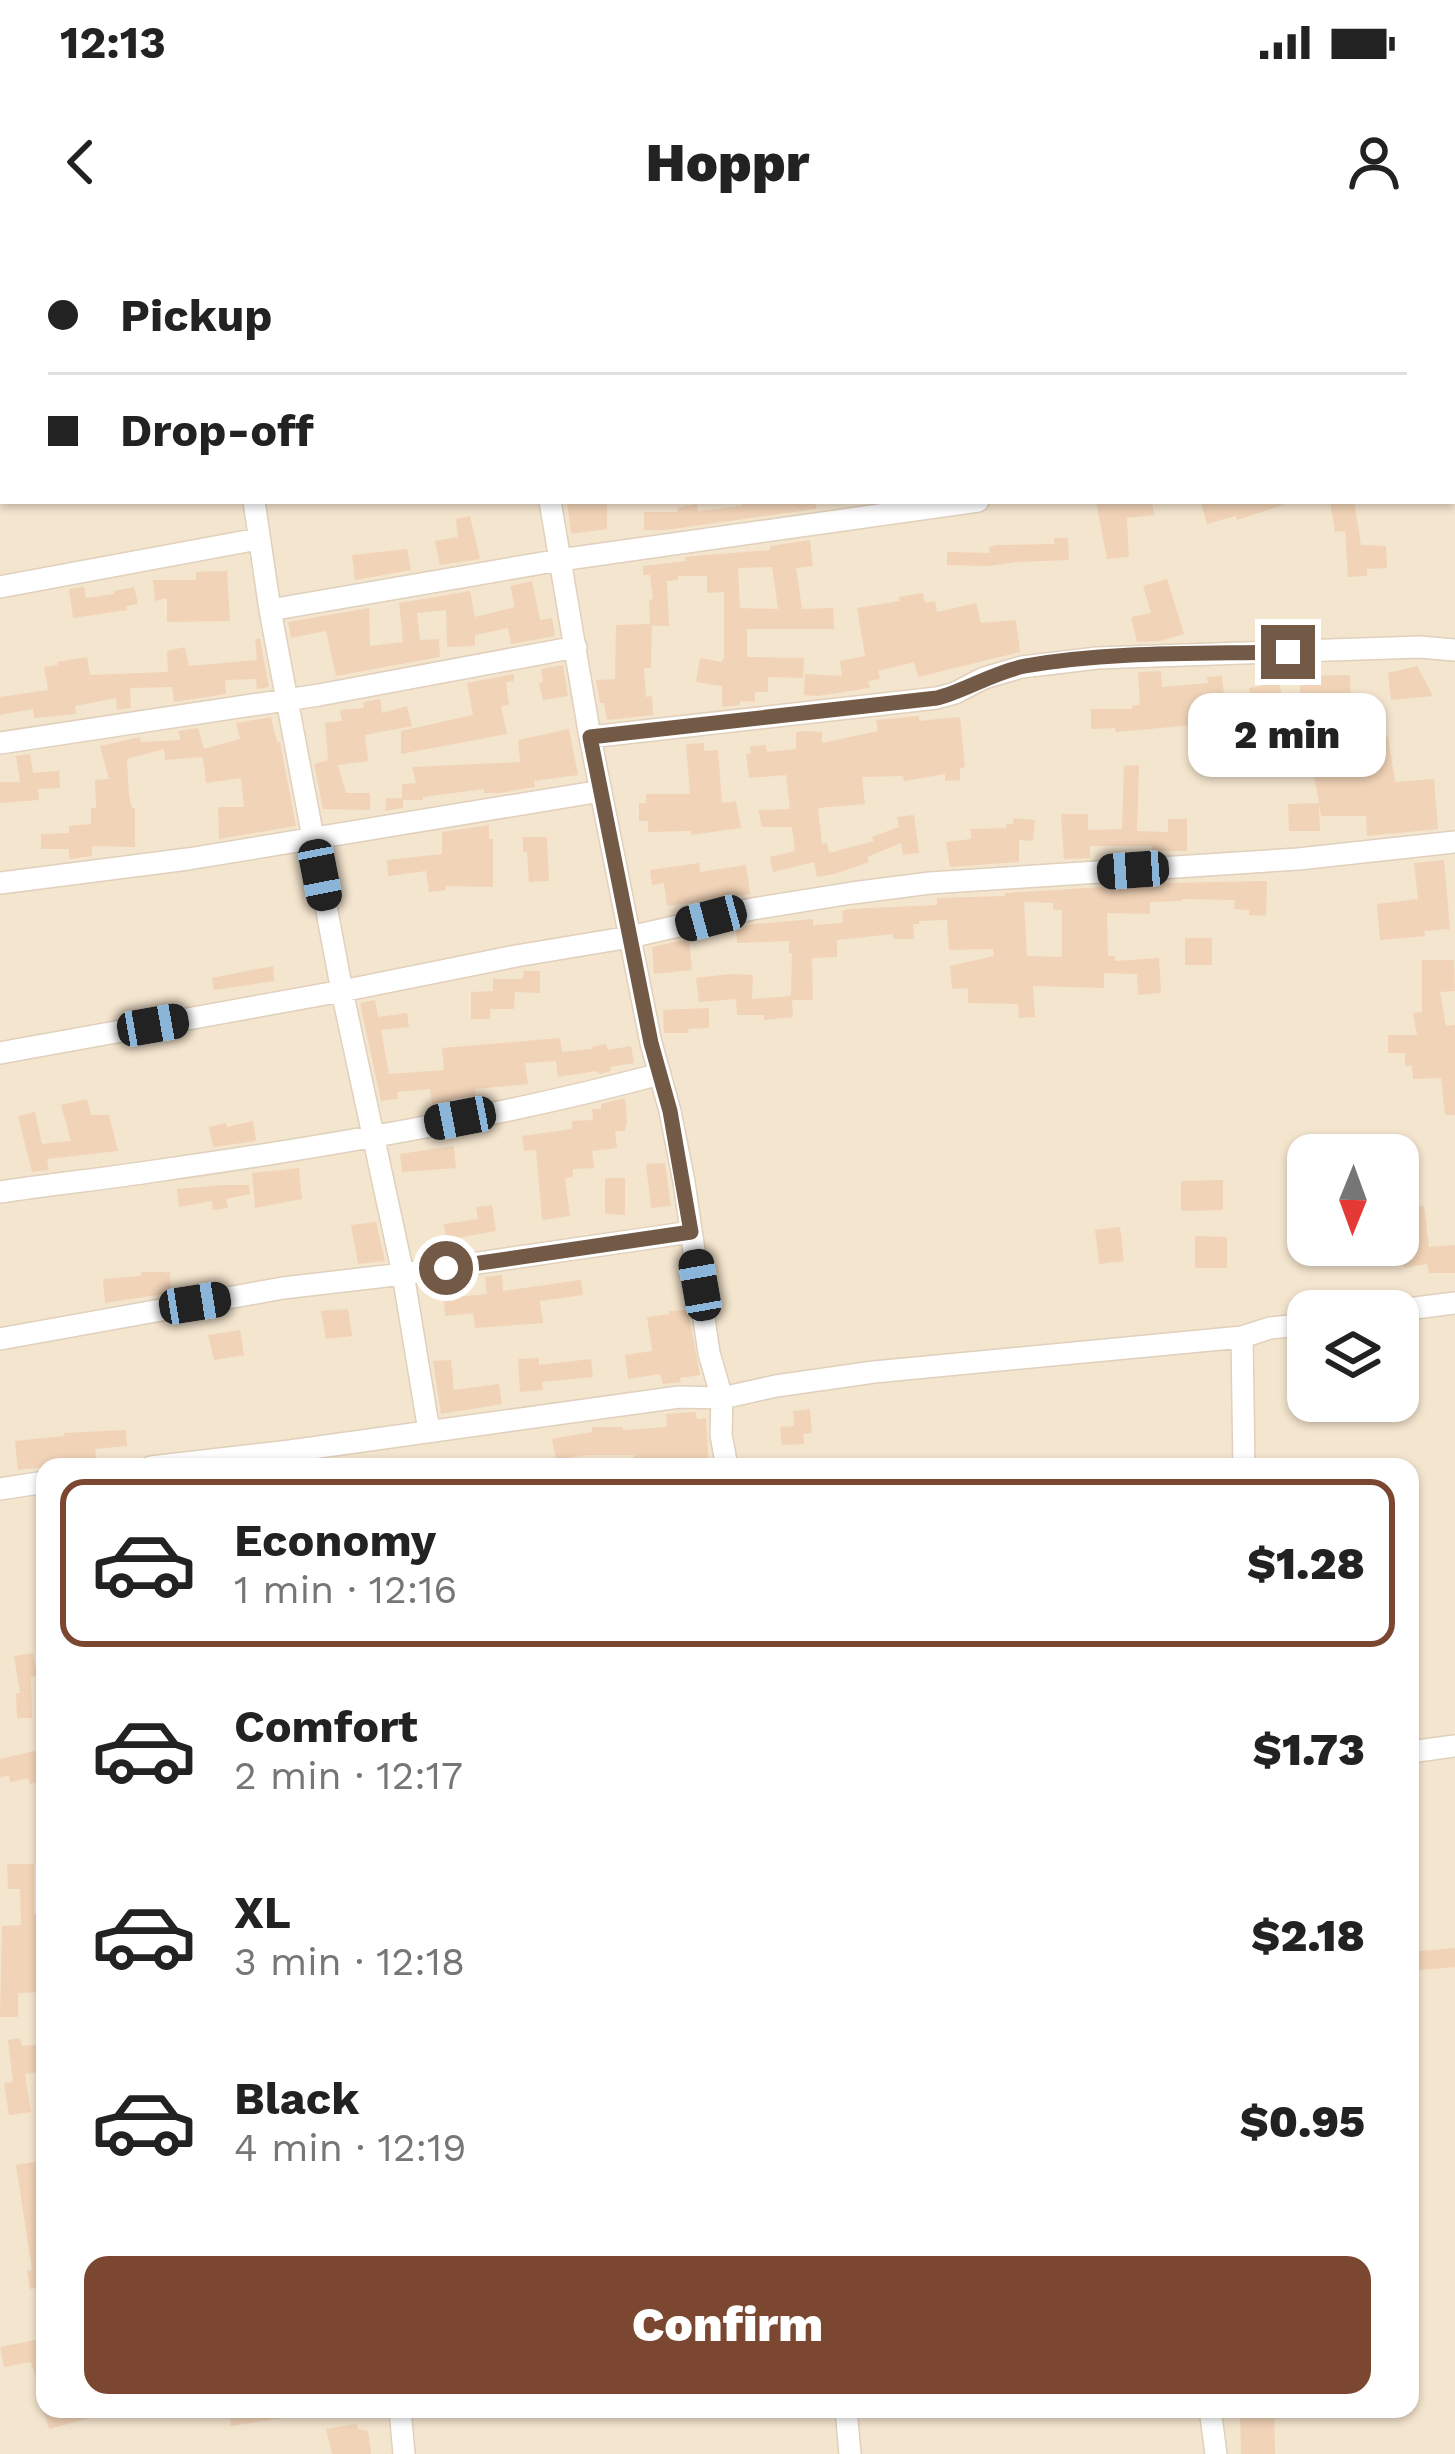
<!DOCTYPE html>
<meta charset="utf-8">
<style>
body{margin:0;font-family:"Work Sans",sans-serif;background:#f2f2f2;color:#222;height:100vh;display:flex;flex-direction:column;font-size:45px;white-space:nowrap}
*{box-sizing:border-box;margin:0}
p{font-size:39px;color:#767676}
.icon{flex:none;width:66px;height:66px;fill:none;stroke:currentColor;stroke-width:2;stroke-linecap:round;stroke-linejoin:round}
.map{position:relative;flex:1;overflow:hidden}
.drawer{position:absolute;left:36px;top:1218px;width:1383px;height:960px;display:flex;flex-direction:column;background:#fff;border-radius:24px;box-shadow:0 3px 9px #0004}
.drawer>*{flex:none}
.top-card{position:absolute;left:0px;top:0px;width:1455px;height:264px;box-shadow:0 3px 9px #0004;display:grid;align-content:center;height:264px;padding:0 48px;background:#fff}
.needle{width:78px;rotate:181deg}
.buttons{position:absolute;left:1287px;top:894px;display:grid;gap:24px}
.buttons a{display:grid;place-items:center;width:132px;height:132px;border-radius:24px;background:#fff;box-shadow:0 3px 9px #0004;font-size:60px}
.end{position:absolute;width:54px;height:54px;margin:-27px;border:15px solid #725a47;background:#fff;box-shadow:0 0 0 6px #fff}
.from{border-radius:50%}
.bubble{position:absolute;height:84px;border-radius:24px;background:#fff;box-shadow:0 3px 9px #0004;font-size:39px;font-weight:800;line-height:84px;text-align:center}
.car{position:absolute;width:36px;height:72px;margin:-36px -18px;border-radius:15px;box-shadow:0 0 9px 3px #0007;background:linear-gradient(#222 24%,#8ab4d8 0 40%,#222 0 76%,#8ab4d8 0 86%,#222 0)}
.top-card b{display:flex;align-items:center;gap:42px;height:114px;font-size:45px}
.top-card b+b{border-top:3px solid #e0e0e0}
.top-card i{width:30px;height:30px;background:#222}
ul{padding:21px 0 0;list-style:none}
li{display:flex;align-items:center;gap:36px;height:168px;margin:0 24px 18px;padding:0 24px;border:6px solid transparent;border-radius:24px}
li div{flex:1}
li b{display:block;font-size:45px}
li em{font-style:normal;font-weight:800}
li.active{border-color:#7b4731}
li>.icon{width:108px;height:108px;stroke-width:1.5}
.cta{display:flex;gap:24px;margin-top:auto;padding:24px 48px}
.cta a{flex:1;height:138px;border-radius:24px;background:#7b4731;color:#fff;font-size:48px;font-weight:800;line-height:138px;text-align:center}
.status{display:flex;justify-content:space-between;align-items:center;height:84px;padding:0 60px;background:#fff;direction:ltr}
.status svg{height:33px;fill:currentColor}
header{display:flex;justify-content:space-between;align-items:center;height:156px;padding:0 48px;background:#fff;font-size:54px;font-weight:800}
.map>svg:first-child{display:block}
.residential{fill:#f4e5ce;fill-rule:evenodd}
.building{fill:#f1d3b7;fill-rule:evenodd}
.lines{fill:none;stroke-linecap:round;stroke-linejoin:round}
.minor-casing{stroke:#e0d0bc;stroke-width:24}
.minor{stroke:#fff;stroke-width:21}
.route{stroke:#725a47;stroke-width:15}
</style>
<div class="status"><b>12:13</b><svg viewBox="0 0 49 12"><path d="M0 12V9h3v3zM5 12V6h3v6zM10 12V3h3v9zM15 12V0h3v12zM26 1h20v11H26zM47 4h2v5h-2z"/></svg></div>
<header><svg class="icon" aria-label="back" viewBox="0 0 24 24"><path d="M15 5l-7 7 7 7"/></svg>Hoppr<svg class="icon" aria-label="person" viewBox="0 0 24 24"><circle cx="12" cy="8" r="4"/><path d="M4 21q1-7 8-7t8 7"/></svg></header>
<div class="map">
<svg width="1455" height="2214" viewBox="0 0 1455 2214">
<rect width="100%" height="100%" fill="#fcf3e0"/>
<path class="residential" d="M 0,0 L 1455,0 L 1455,2214 L 0,2214 ZM 3,3 L 1452,3 L 1452,261 L 3,261 ZM 1308,915 L 1398,915 L 1398,1005 L 1308,1005 ZM 1308,1071 L 1398,1071 L 1398,1161 L 1308,1161 ZM 45,1227 L 1410,1227 L 1410,2169 L 45,2169 Z"/>
<path class="building" d="M 567,261 L 607,261 L 607,289 L 571,294 Z
M 742,261 L 816,261 L 816,269 L 665,290 L 644,290 L 644,272 L 678,272 L 677,268 L 697,264 L 698,271 L 742,266 Z
M 1096,261 L 1152,261 L 1154,275 L 1127,278 L 1129,317 L 1107,319 Z
M 1209,261 L 1286,261 L 1286,264 L 1237,280 L 1236,276 L 1207,284 L 1201,263 Z
M 1330,261 L 1354,261 L 1361,305 L 1386,306 L 1387,328 L 1367,329 L 1367,336 L 1348,337 L 1345,291 L 1335,292 Z
M 470,276 L 480,319 L 440,325 L 435,301 L 458,297 L 456,279 Z
M 1054,298 L 1068,298 L 1069,320 L 1016,322 L 989,326 L 947,325 L 947,312 L 990,313 L 989,307 L 997,305 L 1054,304 Z
M 810,300 L 813,326 L 796,328 L 802,369 L 833,368 L 834,389 L 747,389 L 747,417 L 804,418 L 803,438 L 768,437 L 768,452 L 755,452 L 755,462 L 740,461 L 740,465 L 722,467 L 722,446 L 696,442 L 700,418 L 722,422 L 724,417 L 724,352 L 707,353 L 707,336 L 678,336 L 678,340 L 667,341 L 669,386 L 652,386 L 651,428 L 644,428 L 646,457 L 652,456 L 653,475 L 607,480 L 604,463 L 600,463 L 596,440 L 615,439 L 616,385 L 650,384 L 649,360 L 653,359 L 650,335 L 643,335 L 643,326 L 686,321 L 685,317 L 706,315 L 770,310 L 770,306 ZM 772,327 L 778,369 L 740,368 L 738,328 Z
M 407,309 L 411,330 L 355,340 L 352,315 Z
M 227,331 L 230,381 L 167,382 L 167,358 L 155,361 L 153,340 L 196,340 L 196,332 Z
M 1167,339 L 1184,394 L 1160,401 L 1137,402 L 1131,377 L 1151,373 L 1143,346 Z
M 532,341 L 540,380 L 552,378 L 555,396 L 511,404 L 508,388 L 475,395 L 475,406 L 447,407 L 446,370 L 417,373 L 420,400 L 439,399 L 440,417 L 336,436 L 326,391 L 291,398 L 288,382 L 369,368 L 370,406 L 403,402 L 399,363 L 470,351 L 475,377 L 515,367 L 510,346 Z
M 84,347 L 86,358 L 114,354 L 114,351 L 134,347 L 138,364 L 126,366 L 127,370 L 73,378 L 69,349 Z
M 923,353 L 925,363 L 935,361 L 937,372 L 976,363 L 981,383 L 1016,380 L 1020,412 L 918,437 L 914,422 L 878,431 L 880,439 L 868,441 L 870,448 L 818,456 L 804,455 L 805,434 L 842,436 L 840,421 L 865,416 L 857,368 L 900,361 L 899,357 Z
M 255,399 L 260,399 L 269,447 L 257,449 L 256,439 L 225,440 L 226,454 L 174,462 L 172,447 L 130,448 L 131,468 L 117,470 L 116,458 L 75,466 L 76,474 L 34,478 L 33,469 L 0,475 L 0,457 L 48,450 L 44,427 L 58,425 L 57,422 L 87,417 L 90,435 L 168,432 L 167,411 L 185,407 L 189,426 L 257,420 Z
M 563,425 L 568,456 L 543,460 L 539,443 L 543,442 L 541,429 Z
M 1417,426 L 1433,456 L 1391,460 L 1388,433 Z
M 1275,427 L 1287,474 L 1253,478 L 1249,448 L 1262,446 L 1257,428 Z
M 1161,431 L 1162,447 L 1208,443 L 1207,437 L 1222,436 L 1227,482 L 1116,492 L 1115,488 L 1091,489 L 1091,469 L 1132,469 L 1132,466 L 1140,465 L 1138,432 Z
M 514,434 L 514,441 L 506,442 L 509,465 L 501,466 L 507,494 L 401,514 L 401,491 L 473,475 L 467,443 Z
M 1350,435 L 1351,469 L 1348,470 L 1354,502 L 1388,496 L 1395,542 L 1434,539 L 1438,589 L 1367,596 L 1366,576 L 1321,576 L 1319,564 L 1320,591 L 1289,591 L 1288,564 L 1319,563 L 1311,518 L 1316,518 L 1309,479 L 1302,480 L 1299,436 Z
M 380,459 L 382,473 L 407,466 L 412,486 L 365,495 L 368,521 L 338,525 L 346,553 L 370,553 L 370,570 L 323,569 L 314,524 L 328,520 L 325,483 L 342,481 L 340,470 L 364,468 L 363,462 Z
M 919,476 L 919,481 L 960,477 L 965,527 L 960,528 L 960,540 L 945,541 L 945,534 L 904,541 L 903,536 L 862,537 L 865,564 L 818,568 L 822,604 L 827,603 L 829,613 L 874,601 L 872,597 L 899,587 L 897,577 L 914,575 L 919,613 L 903,615 L 901,603 L 867,617 L 869,622 L 834,634 L 817,637 L 814,622 L 773,632 L 770,617 L 795,611 L 792,587 L 762,587 L 758,570 L 790,569 L 786,535 L 749,538 L 746,514 L 751,513 L 750,506 L 766,505 L 767,512 L 796,509 L 796,493 L 801,491 L 822,492 L 822,503 L 878,491 L 876,480 Z
M 271,477 L 277,502 L 280,502 L 296,586 L 219,599 L 218,567 L 244,567 L 241,538 L 206,543 L 203,517 L 165,520 L 164,509 L 127,519 L 129,556 L 132,568 L 135,568 L 135,607 L 92,606 L 92,616 L 69,619 L 69,609 L 41,609 L 41,594 L 69,593 L 69,586 L 91,584 L 91,568 L 96,568 L 95,540 L 109,539 L 100,506 L 140,497 L 141,502 L 181,500 L 178,491 L 198,488 L 204,509 L 240,499 L 236,483 Z
M 569,489 L 578,535 L 534,541 L 535,547 L 499,553 L 484,553 L 484,549 L 423,557 L 423,560 L 403,560 L 403,568 L 385,571 L 386,558 L 402,558 L 402,544 L 416,543 L 412,527 L 520,522 L 518,500 Z
M 704,503 L 704,511 L 718,510 L 722,563 L 736,561 L 741,588 L 691,595 L 691,591 L 648,592 L 648,581 L 639,581 L 639,563 L 646,563 L 646,554 L 690,554 L 686,504 Z
M 30,514 L 33,533 L 59,531 L 60,548 L 38,549 L 39,560 L 0,563 L 0,542 L 20,542 L 16,516 Z
M 1139,525 L 1137,591 L 1168,592 L 1168,579 L 1187,579 L 1187,611 L 1152,611 L 1152,606 L 1090,606 L 1090,618 L 1064,619 L 1061,574 L 1088,574 L 1088,590 L 1122,589 L 1124,526 Z
M 1014,578 L 1035,580 L 1033,601 L 1019,600 L 1019,622 L 950,627 L 946,602 L 971,599 L 971,589 L 1006,588 L 1006,584 L 1013,584 Z
M 489,585 L 489,599 L 493,599 L 493,647 L 445,646 L 446,650 L 429,652 L 426,631 L 388,636 L 387,620 L 442,614 L 442,592 Z
M 523,597 L 547,597 L 549,641 L 529,642 L 527,612 L 523,612 Z
M 1444,620 L 1450,689 L 1424,691 L 1425,696 L 1380,700 L 1377,664 L 1418,659 L 1414,623 Z
M 699,623 L 700,632 L 746,625 L 750,654 L 667,666 L 664,643 L 652,645 L 650,630 Z
M 1267,641 L 1266,676 L 1249,675 L 1249,670 L 1234,669 L 1235,660 L 1182,659 L 1182,661 L 1150,662 L 1150,674 L 1107,673 L 1108,716 L 1115,716 L 1115,721 L 1159,718 L 1161,753 L 1138,755 L 1137,734 L 1104,733 L 1104,748 L 1033,746 L 1035,777 L 1019,778 L 1018,764 L 968,763 L 968,748 L 952,749 L 950,726 L 994,716 L 993,709 L 949,710 L 947,680 L 919,681 L 919,684 L 913,684 L 914,699 L 893,699 L 893,694 L 837,700 L 837,717 L 812,718 L 813,760 L 792,760 L 793,777 L 764,780 L 764,775 L 737,775 L 736,759 L 699,762 L 696,738 L 730,734 L 753,735 L 752,759 L 791,756 L 792,713 L 789,713 L 789,701 L 737,703 L 736,688 L 755,684 L 813,679 L 813,685 L 843,683 L 842,671 L 849,669 L 937,665 L 937,658 L 1005,656 L 1005,653 L 1168,643 ZM 1024,662 L 1053,663 L 1053,670 L 1062,670 L 1062,717 L 1027,716 Z
M 1185,698 L 1212,698 L 1212,725 L 1185,725 Z
M 689,699 L 692,730 L 654,734 L 652,707 Z
M 1422,720 L 1454,720 L 1455,751 L 1440,752 L 1446,786 L 1455,785 L 1455,875 L 1445,875 L 1441,838 L 1413,839 L 1412,826 L 1405,826 L 1405,813 L 1388,813 L 1388,795 L 1417,795 L 1413,773 L 1422,772 Z
M 273,726 L 274,741 L 214,750 L 212,738 Z
M 524,731 L 540,731 L 540,753 L 515,752 L 514,769 L 490,769 L 490,779 L 471,779 L 471,752 L 493,751 L 493,739 L 523,739 Z
M 375,760 L 378,777 L 407,773 L 409,787 L 381,790 L 389,834 L 444,830 L 442,808 L 560,798 L 562,812 L 592,809 L 592,807 L 606,804 L 608,810 L 631,806 L 634,823 L 610,827 L 611,831 L 600,834 L 596,831 L 558,837 L 556,821 L 525,823 L 528,844 L 475,849 L 476,856 L 451,859 L 451,862 L 432,864 L 430,849 L 397,852 L 398,859 L 381,861 L 360,763 Z
M 709,768 L 709,788 L 688,789 L 689,793 L 664,793 L 663,770 Z
M 625,858 L 627,882 L 625,891 L 615,891 L 617,908 L 592,911 L 594,928 L 573,929 L 573,937 L 565,938 L 570,976 L 542,980 L 536,910 L 524,911 L 522,896 L 572,889 L 572,881 L 593,880 L 592,869 L 601,869 L 601,864 Z
M 87,859 L 91,875 L 109,875 L 118,911 L 47,919 L 49,930 L 32,932 L 18,876 L 35,872 L 42,904 L 71,901 L 61,865 Z
M 253,881 L 256,901 L 213,907 L 209,887 L 226,883 L 227,887 Z
M 454,906 L 456,928 L 402,932 L 400,914 Z
M 665,923 L 671,966 L 651,968 L 646,924 Z
M 299,928 L 302,959 L 255,968 L 252,933 Z
M 605,938 L 625,938 L 625,975 L 605,974 Z
M 1223,940 L 1223,970 L 1181,971 L 1181,941 Z
M 224,945 L 249,945 L 250,954 L 226,959 L 228,968 L 213,970 L 212,961 L 179,967 L 177,949 Z
M 492,965 L 496,991 L 446,1000 L 444,984 L 478,979 L 476,967 Z
M 1409,965 L 1424,966 L 1429,1007 L 1455,1005 L 1455,1033 L 1429,1033 L 1427,1024 L 1404,1028 L 1399,990 L 1408,989 Z
M 376,982 L 385,1021 L 358,1024 L 351,985 Z
M 1120,987 L 1124,1021 L 1099,1024 L 1095,990 Z
M 1195,996 L 1227,997 L 1227,1028 L 1195,1028 Z
M 141,1032 L 170,1032 L 171,1053 L 105,1063 L 103,1039 L 141,1036 Z
M 502,1035 L 503,1051 L 581,1040 L 583,1055 L 540,1061 L 543,1083 L 475,1088 L 473,1073 L 445,1076 L 444,1058 L 487,1054 L 485,1037 Z
M 348,1069 L 352,1096 L 326,1099 L 321,1071 Z
M 688,1070 L 700,1135 L 680,1138 L 681,1142 L 663,1144 L 660,1134 L 628,1139 L 625,1115 L 652,1111 L 647,1077 L 669,1074 L 669,1071 Z
M 240,1090 L 244,1115 L 214,1120 L 208,1095 Z
M 539,1118 L 539,1125 L 591,1119 L 593,1137 L 542,1142 L 543,1150 L 520,1152 L 518,1119 Z
M 451,1120 L 454,1150 L 499,1144 L 502,1164 L 441,1174 L 433,1121 Z
M 810,1169 L 812,1193 L 803,1194 L 804,1204 L 782,1205 L 780,1187 L 794,1186 L 793,1171 Z
M 696,1172 L 697,1179 L 706,1178 L 709,1227 L 677,1227 L 676,1221 L 634,1223 L 634,1215 L 586,1215 L 556,1220 L 552,1199 L 592,1192 L 592,1187 L 623,1187 L 623,1190 L 667,1187 L 666,1174 Z
M 126,1190 L 127,1206 L 95,1209 L 96,1219 L 45,1222 L 45,1227 L 18,1230 L 15,1201 L 64,1196 L 64,1193 Z
M 33,1413 L 37,1436 L 31,1437 L 32,1478 L 17,1478 L 16,1453 L 20,1453 L 14,1416 Z
M 39,1510 L 45,1540 L 30,1544 L 28,1538 L 10,1542 L 9,1535 L 0,1537 L 0,1519 Z
M 7,1624 L 34,1624 L 34,1674 L 45,1674 L 45,1707 L 42,1707 L 44,1752 L 18,1753 L 18,1777 L 0,1777 L 2,1686 L 21,1685 L 20,1649 L 8,1649 Z
M 1455,1708 L 1455,1727 L 1410,1731 L 1410,1712 Z
M 20,1798 L 22,1806 L 45,1804 L 45,1828 L 39,1829 L 39,1832 L 25,1834 L 31,1872 L 9,1875 L 4,1843 L 13,1842 L 8,1800 Z
M 40,1921 L 45,1952 L 45,2061 L 37,2062 L 35,2048 L 30,2049 L 27,2031 L 32,2030 L 16,1925 Z
M 45,2098 L 45,2155 L 41,2156 L 31,2122 L 4,2127 L 0,2107 Z
M 43,2169 L 104,2169 L 105,2174 L 49,2189 Z
M 229,2169 L 287,2169 L 288,2177 L 231,2186 Z
M 1240,2169 L 1274,2169 L 1275,2214 L 1241,2214 Z
M 356,2184 L 358,2189 L 368,2191 L 371,2214 L 332,2214 L 326,2189 Z"/>
<g class="lines">
<g class="minor-casing">
<path id="minor" d="M 229,0 L 230,3
M 464,0 L 469,3
M 508,0 L 509,3
M 206,3 L 208,0
M 629,3 L 657,0
M 1452,32 L 1455,32
M 0,43 L 3,42
M 0,189 L 3,189
M 1452,193 L 1455,192
M 254,261 L 270,370 L 342,751 L 403,1034 L 429,1191
M 550,261 L 590,497 L 651,803 L 670,871 L 684,942 L 709,1113 L 722,1158 L 721,1195 L 727,1227
M 0,347 L 258,299
M 270,370 L 560,320 L 978,261
M 590,497 L 937,458 L 955,453 L 984,438 L 1022,427 L 1097,418 L 1420,407 L 1455,410
M 0,503 L 319,455 L 576,407
M 0,643 L 188,619 L 601,551
M 0,813 L 342,751 L 516,716 L 630,697 L 752,669 L 852,653 L 930,643 L 1298,619 L 1455,602
M 0,952 C 52,944 103,939 155,931 C 324,907 495,878 660,834
M 1392,1071 L 1455,1063
M 1242,1097 L 1244,1227
M 0,1099 L 283,1048 L 403,1034 L 691,992
M 151,1227 L 290,1211 L 679,1157 L 722,1158 L 776,1146 L 874,1132 L 1242,1097 L 1270,1088 L 1308,1084
M 0,1249 L 45,1242
M 1410,1512 L 1455,1506
M 400,2169 L 404,2214
M 846,2169 L 850,2214
M 1210,2169 L 1216,2214"/>
</g>
<use href="#minor" class="minor"/>
</g>
<g class="lines">
<path class="route" d="M 446,1028 L 691,992 L 670,871 L 651,803 L 590,497 L 937,458 C 967,450 994,432 1025,426 C 1111,411 1201,414 1288,412"/>
</g>
</svg>
<div class="buttons">
<a><svg class="needle" viewBox="-14 -14 28 28"><path d="M0-13l5 13h-10z" fill="#e53935"/><path d="M0 13l5-13h-10z" fill="#767676"/></svg></a>
<a><svg class="icon" aria-label="layers" viewBox="0 0 24 24"><path d="M12 4l9 5-9 5-9-5zM3 14l9 5 9-5"/></svg></a>
</div>
<i class="end from" style="left:446px;top:1028px"></i>
<i class="end" style="left:1288px;top:412px"></i>
<div class="bubble" style="left:1188px;top:453px;width:198px">2 min</div>
<i class="car" style="left:1133px;top:630px;rotate:266deg"></i>
<i class="car" style="left:320px;top:635px;rotate:169deg"></i>
<i class="car" style="left:711px;top:678px;rotate:255deg"></i>
<i class="car" style="left:153px;top:785px;rotate:80deg"></i>
<i class="car" style="left:460px;top:878px;rotate:259deg"></i>
<i class="car" style="left:700px;top:1045px;rotate:350deg"></i>
<i class="car" style="left:195px;top:1063px;rotate:81deg"></i>
<div class="top-card">
<b><i class="from"></i>Pickup</b>
<b><i></i>Drop-off</b>
</div>
<section class="drawer">
<ul>
<li class="active"><svg class="icon" aria-label="car" viewBox="0 0 24 24"><path d="M5 17H2v-5l4-1 3-4h7l3 4 3 1v5h-3M9 17h6M6 11h13"/><circle cx="7" cy="17" r="2"/><circle cx="17" cy="17" r="2"/></svg><div><b>Economy</b><p>1 min · 12:16</p></div><em>$1.28</em></li>
<li><svg class="icon" aria-label="car" viewBox="0 0 24 24"><path d="M5 17H2v-5l4-1 3-4h7l3 4 3 1v5h-3M9 17h6M6 11h13"/><circle cx="7" cy="17" r="2"/><circle cx="17" cy="17" r="2"/></svg><div><b>Comfort</b><p>2 min · 12:17</p></div><em>$1.73</em></li>
<li><svg class="icon" aria-label="car" viewBox="0 0 24 24"><path d="M5 17H2v-5l4-1 3-4h7l3 4 3 1v5h-3M9 17h6M6 11h13"/><circle cx="7" cy="17" r="2"/><circle cx="17" cy="17" r="2"/></svg><div><b>XL</b><p>3 min · 12:18</p></div><em>$2.18</em></li>
<li><svg class="icon" aria-label="car" viewBox="0 0 24 24"><path d="M5 17H2v-5l4-1 3-4h7l3 4 3 1v5h-3M9 17h6M6 11h13"/><circle cx="7" cy="17" r="2"/><circle cx="17" cy="17" r="2"/></svg><div><b>Black</b><p>4 min · 12:19</p></div><em>$0.95</em></li>
</ul>
<div class="cta"><a>Confirm</a></div>
</section>
</div>
